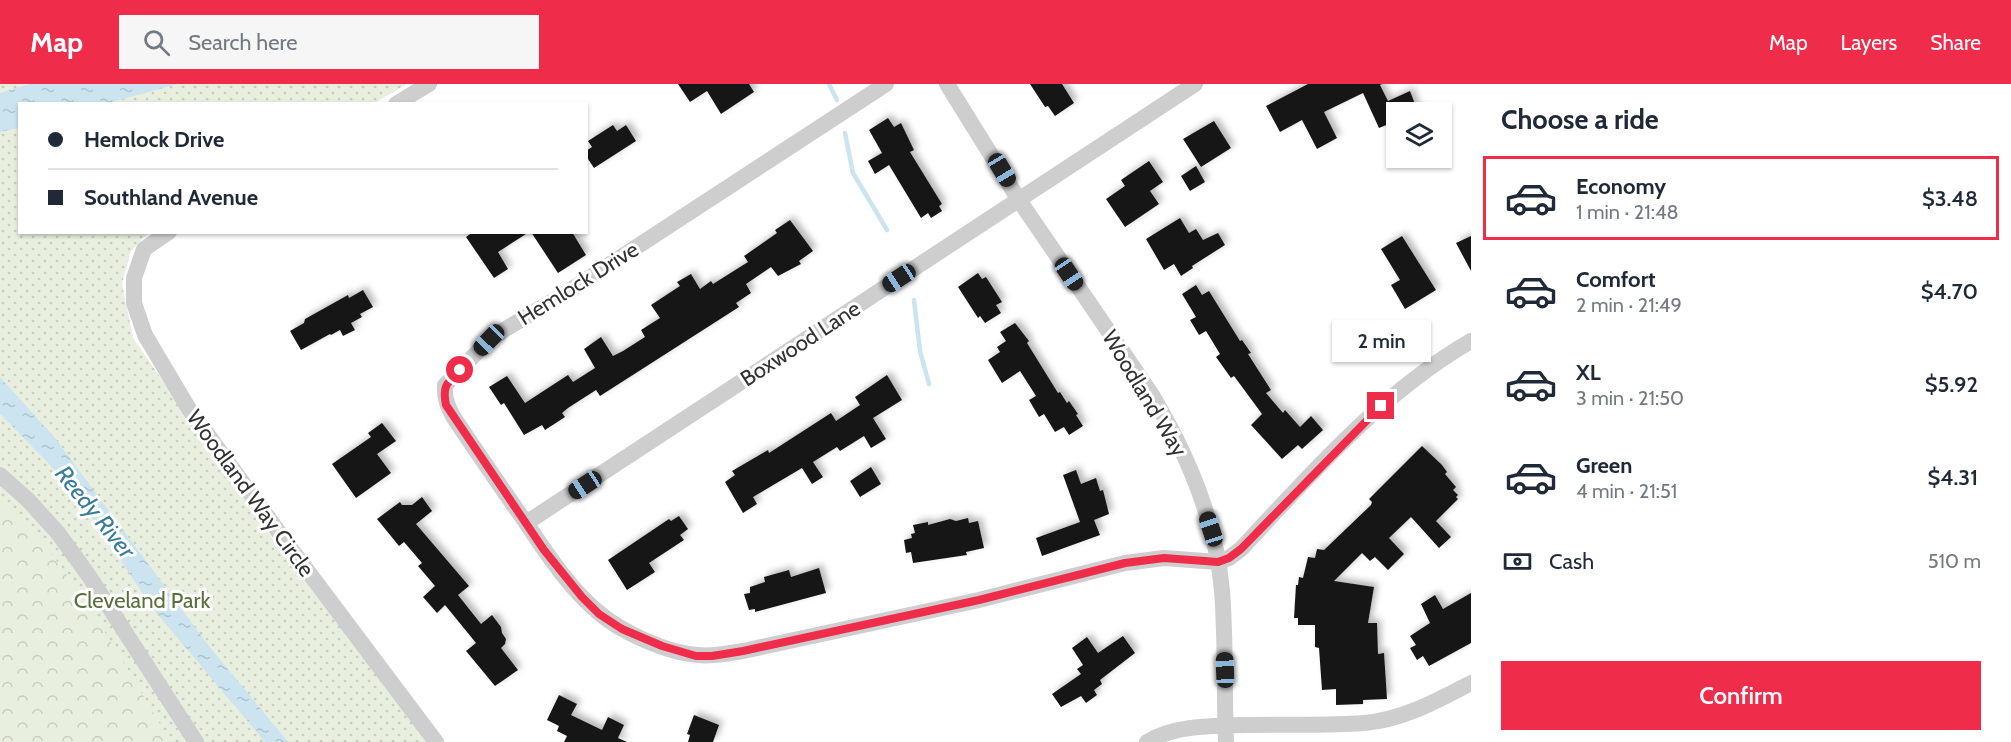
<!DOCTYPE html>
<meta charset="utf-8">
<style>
body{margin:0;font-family:Cabin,sans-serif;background:#f6f6f7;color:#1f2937;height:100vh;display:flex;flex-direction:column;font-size:22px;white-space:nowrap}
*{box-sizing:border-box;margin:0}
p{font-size:20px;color:#747a83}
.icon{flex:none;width:33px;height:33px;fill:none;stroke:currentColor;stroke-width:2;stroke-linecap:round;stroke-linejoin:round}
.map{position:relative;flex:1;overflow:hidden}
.details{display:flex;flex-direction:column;background:#fff;width:540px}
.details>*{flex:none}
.guide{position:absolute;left:18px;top:18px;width:570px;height:132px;border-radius:0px;box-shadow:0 2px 4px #0004;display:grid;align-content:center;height:132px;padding:0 30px;background:#fff}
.fabs{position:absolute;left:1386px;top:18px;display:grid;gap:12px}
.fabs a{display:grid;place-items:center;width:66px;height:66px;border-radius:0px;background:#fff;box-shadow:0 2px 4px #0004;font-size:30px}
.end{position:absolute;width:27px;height:27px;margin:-14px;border:8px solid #ef2c4a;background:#fff;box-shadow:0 0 0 3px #fff}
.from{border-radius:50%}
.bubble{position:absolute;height:42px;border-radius:0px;background:#fff;box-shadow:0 2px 4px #0004;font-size:20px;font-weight:600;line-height:42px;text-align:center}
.car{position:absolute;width:18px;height:36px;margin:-18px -9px;border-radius:8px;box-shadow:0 0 4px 2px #0007;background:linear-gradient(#222 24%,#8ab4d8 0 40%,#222 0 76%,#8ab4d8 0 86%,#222 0)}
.guide b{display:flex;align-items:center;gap:21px;height:57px;font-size:22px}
.guide b+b{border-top:2px solid #e0e1e3}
.guide i{width:15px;height:15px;background:#1f2937}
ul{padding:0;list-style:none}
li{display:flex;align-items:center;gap:18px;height:84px;margin:0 12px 9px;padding:0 18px;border:3px solid transparent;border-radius:0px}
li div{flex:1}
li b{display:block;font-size:22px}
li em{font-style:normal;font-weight:600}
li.active{border-color:#ef2c4a}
li>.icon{width:54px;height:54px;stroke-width:1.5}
h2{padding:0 30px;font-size:27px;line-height:72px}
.pay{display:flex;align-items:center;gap:15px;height:66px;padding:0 30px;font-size:22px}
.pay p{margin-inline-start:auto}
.cta{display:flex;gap:12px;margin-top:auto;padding:12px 30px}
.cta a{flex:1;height:69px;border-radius:0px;background:#ef2c4a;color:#fff;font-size:24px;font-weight:600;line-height:69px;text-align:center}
header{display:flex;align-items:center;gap:36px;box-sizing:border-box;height:84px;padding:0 30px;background:#ef2c4a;color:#fff}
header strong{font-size:28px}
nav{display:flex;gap:33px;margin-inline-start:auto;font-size:21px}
.search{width:420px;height:54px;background:#f6f6f7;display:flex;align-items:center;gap:15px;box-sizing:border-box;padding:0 21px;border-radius:0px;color:#747a83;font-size:22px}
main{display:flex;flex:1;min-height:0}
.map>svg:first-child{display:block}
.grass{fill:url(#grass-dots)}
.forest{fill:url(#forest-crowns)}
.water{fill:url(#water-ripples)}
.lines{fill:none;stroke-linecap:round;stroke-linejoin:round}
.stream{stroke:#cbe4ef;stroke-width:4.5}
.building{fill:#181818;filter:url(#shadow)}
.minor{stroke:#cecece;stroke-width:16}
.route{stroke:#ef2c4a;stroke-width:8}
.labels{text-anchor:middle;stroke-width:6;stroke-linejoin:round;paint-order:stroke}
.street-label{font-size:22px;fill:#313131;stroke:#fff}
.park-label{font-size:22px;fill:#58703b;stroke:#fff}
.water-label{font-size:24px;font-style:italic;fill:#397c99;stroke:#fff}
</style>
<header>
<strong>Map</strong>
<div class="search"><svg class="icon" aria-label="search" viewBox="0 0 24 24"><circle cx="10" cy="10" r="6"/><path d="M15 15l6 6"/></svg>Search here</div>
<nav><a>Map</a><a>Layers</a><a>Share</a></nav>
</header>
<main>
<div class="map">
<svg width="1471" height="658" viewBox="0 0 1471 658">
<defs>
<pattern id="grass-dots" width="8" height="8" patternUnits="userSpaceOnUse" patternTransform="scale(1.5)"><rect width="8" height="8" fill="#e9efdf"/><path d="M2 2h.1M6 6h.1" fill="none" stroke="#c8cdc0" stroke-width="1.8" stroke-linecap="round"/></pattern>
<pattern id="forest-crowns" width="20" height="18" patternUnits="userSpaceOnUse" patternTransform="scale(1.5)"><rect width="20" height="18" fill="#e9efdf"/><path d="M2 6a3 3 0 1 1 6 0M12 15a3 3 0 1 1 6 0" fill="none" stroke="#c8cdc0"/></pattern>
<pattern id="water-ripples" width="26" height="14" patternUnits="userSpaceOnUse" patternTransform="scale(1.5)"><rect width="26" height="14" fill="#cbe4ef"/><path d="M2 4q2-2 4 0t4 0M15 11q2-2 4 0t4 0" fill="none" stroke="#afc4cd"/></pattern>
<filter id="shadow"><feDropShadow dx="4" dy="-4" stdDeviation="3" flood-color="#0004"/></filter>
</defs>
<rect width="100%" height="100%" fill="#fff"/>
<path class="grass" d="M 0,0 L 407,0 L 373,20 L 20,20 L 20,148 L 148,149 L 131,167 L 122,200 L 133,254 L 272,454 L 428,658 L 0,658 Z"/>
<path class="forest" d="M 0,412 C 72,482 119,573 171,658 L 0,658 Z"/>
<path class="water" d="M 29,0 L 178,0 L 108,19 L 20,20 L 19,44 L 0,48 L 0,9 Z
M 0,293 L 55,354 L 209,562 L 288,658 L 265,658 L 154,526 L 79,414 L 59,390 L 0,330 Z"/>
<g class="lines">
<path class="stream" d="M 829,0 L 837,16
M 845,49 L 853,89 L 887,146
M 914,216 L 920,267 L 929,300"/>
</g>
<path class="building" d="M 678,0 L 749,0 L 754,8 L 721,30 L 707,7 L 690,18 Z
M 1030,0 L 1062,0 L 1074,19 L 1055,32 L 1048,22 L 1045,23 Z
M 1308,0 L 1382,0 L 1380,1 L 1388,17 L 1410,7 L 1418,28 L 1396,28 L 1396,37 L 1379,44 L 1363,9 L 1324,28 L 1337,54 L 1317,65 L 1302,36 L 1280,48 L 1266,22 Z
M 888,34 L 894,43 L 901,39 L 914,66 L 910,68 L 942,120 L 939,122 L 942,127 L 931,134 L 928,129 L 921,134 L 889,81 L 875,90 L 868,77 L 882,69 L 869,46 Z
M 1214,37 L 1231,64 L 1201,83 L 1183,55 Z
M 613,41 L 617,47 L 626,41 L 636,57 L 594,84 L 586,72 L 586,67 L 592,63 L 588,57 Z
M 1149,77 L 1163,98 L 1150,107 L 1159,120 L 1125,143 L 1106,115 L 1125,102 L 1121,96 Z
M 1196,82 L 1205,98 L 1190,107 L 1181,92 Z
M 1180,134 L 1189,149 L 1196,145 L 1203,156 L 1218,149 L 1225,161 L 1192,182 L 1193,184 L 1181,192 L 1174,180 L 1164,186 L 1146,155 Z
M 790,136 L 813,167 L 799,177 L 801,180 L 778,192 L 771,183 L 746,200 L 751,209 L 736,219 L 739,223 L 600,312 L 596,306 L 568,324 L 562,329 L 565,333 L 545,346 L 542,341 L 524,351 L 504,319 L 501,321 L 489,303 L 507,292 L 525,319 L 568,291 L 573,298 L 595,284 L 584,265 L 601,253 L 613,272 L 623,267 L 645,253 L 641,246 L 660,234 L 651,221 L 680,202 L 677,198 L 691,190 L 700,205 L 711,197 L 713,200 L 748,178 L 744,172 L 777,149 L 775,146 Z
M 473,148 L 529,148 L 498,168 L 508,185 L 494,194 L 466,153 Z
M 531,148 L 572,148 L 586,171 L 558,189 Z
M 1402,152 L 1436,206 L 1405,225 L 1391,201 L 1400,196 L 1381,165 Z
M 1471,152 L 1471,187 L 1456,159 Z
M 978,189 L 982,195 L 986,193 L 1002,218 L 996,221 L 1001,229 L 985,239 L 980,232 L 978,234 L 958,203 Z
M 1196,201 L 1202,211 L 1209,207 L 1240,257 L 1242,256 L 1251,269 L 1248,270 L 1271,306 L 1266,309 L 1283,329 L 1285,326 L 1300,343 L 1311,332 L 1323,346 L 1302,365 L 1298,361 L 1282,375 L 1251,341 L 1262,330 L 1234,292 L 1231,294 L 1216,273 L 1220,270 L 1206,247 L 1199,251 L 1190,236 L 1196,233 L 1182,210 Z
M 363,206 L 373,223 L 360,230 L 362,233 L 351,239 L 355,246 L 343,252 L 340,246 L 331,251 L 330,250 L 301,266 L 290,247 L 304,239 L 305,235 L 348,211 L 349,214 Z
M 1015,239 L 1029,257 L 1027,259 L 1058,309 L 1060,308 L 1067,319 L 1069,317 L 1078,330 L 1076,331 L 1083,342 L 1069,351 L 1064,343 L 1055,348 L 1044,330 L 1039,333 L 1029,316 L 1036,312 L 1020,287 L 1002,299 L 988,276 L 1000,268 L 997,263 L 1006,257 L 1000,248 Z
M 887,291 L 902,316 L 873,334 L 886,355 L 871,364 L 864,352 L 840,367 L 837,363 L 813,378 L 823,393 L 812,400 L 802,384 L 753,413 L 757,420 L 743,429 L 725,398 L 735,391 L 732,387 L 768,366 L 769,369 L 831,329 L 836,337 L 860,321 L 855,313 Z
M 382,339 L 396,357 L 377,370 L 391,389 L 356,414 L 332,380 L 371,353 L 368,349 Z
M 1422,362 L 1442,381 L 1447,388 L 1445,390 L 1456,403 L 1453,406 L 1458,411 L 1456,413 L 1458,415 L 1436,437 L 1451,453 L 1439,464 L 1411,433 L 1389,454 L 1404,470 L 1388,486 L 1375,473 L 1370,477 L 1362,469 L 1334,497 L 1374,503 L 1368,539 L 1377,539 L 1378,570 L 1384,569 L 1387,615 L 1363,616 L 1363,620 L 1336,621 L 1336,605 L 1322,606 L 1319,564 L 1315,563 L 1315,541 L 1298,541 L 1298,534 L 1294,534 L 1296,501 L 1298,501 L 1299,493 L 1303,494 L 1308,473 L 1315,474 L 1317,465 L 1324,466 L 1371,421 L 1372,418 L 1369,415 Z
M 871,383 L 881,400 L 860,413 L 850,397 Z
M 1076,386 L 1081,400 L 1096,394 L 1100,407 L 1103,406 L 1109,430 L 1094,436 L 1100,451 L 1042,472 L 1036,454 L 1080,438 L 1063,391 Z
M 422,413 L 432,427 L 416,440 L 469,502 L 458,511 L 481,540 L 492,531 L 501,543 L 502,549 L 506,555 L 505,560 L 501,564 L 518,586 L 495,602 L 466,567 L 476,559 L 445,521 L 437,529 L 423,513 L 435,502 L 418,482 L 422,479 L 404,458 L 399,462 L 377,435 L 400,418 L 402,421 L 412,421 Z
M 679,432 L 688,445 L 680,451 L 684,456 L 649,479 L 655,488 L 627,506 L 608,476 L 669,435 L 671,437 Z
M 968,434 L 969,439 L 978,437 L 984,464 L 966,468 L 967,471 L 913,479 L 911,468 L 906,469 L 904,456 L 912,454 L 911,450 L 915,449 L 913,441 L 928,438 L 928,441 L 950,435 L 956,437 Z
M 819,484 L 826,509 L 755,528 L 755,525 L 749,526 L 744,510 L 750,509 L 750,503 L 765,498 L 764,493 L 789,486 L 791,493 Z
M 1471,509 L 1471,559 L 1429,582 L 1423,572 L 1417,576 L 1410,564 L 1416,561 L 1410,552 L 1430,539 L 1421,520 L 1435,511 L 1443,525 Z
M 1123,552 L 1135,569 L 1100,596 L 1102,600 L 1094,606 L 1097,611 L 1086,619 L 1081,612 L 1061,623 L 1052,610 L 1081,590 L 1077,585 L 1083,581 L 1072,564 L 1087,553 L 1098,569 Z
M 559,611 L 577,620 L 571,631 L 602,646 L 608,633 L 624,641 L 618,654 L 627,658 L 564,658 L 567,652 L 557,647 L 559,642 L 547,636 Z
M 694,631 L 719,641 L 713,658 L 688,658 L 690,651 L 687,650 Z"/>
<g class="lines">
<path class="minor" d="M 886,0 L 566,209 L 504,246 L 489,256 L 445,301 C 444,315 448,323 454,334 C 477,368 500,402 524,436 C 546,468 568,503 598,528 C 621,548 667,569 698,571 C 713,573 728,569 743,567 L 979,516 L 1125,479 L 1164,474 L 1218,478 L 1229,474 L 1241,465 C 1311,390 1381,309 1471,257
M 947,0 L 1019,116 L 1152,311 C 1188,371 1216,437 1222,507 C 1226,557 1224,608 1226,658
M 396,20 L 429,0
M 169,148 L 144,165 L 134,194 L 134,219 L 145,251 L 189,325 L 291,465 L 436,658
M 0,391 L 28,416 L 58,449 L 89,492 L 196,658
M 526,439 L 1195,0
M 1147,658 C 1175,641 1213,642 1245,641 C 1285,640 1325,642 1364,639 C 1403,636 1438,616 1471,599"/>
</g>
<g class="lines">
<path class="route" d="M 460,286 C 447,299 442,302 446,321 L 544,466 L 582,513 L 599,530 L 622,545 L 662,562 L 696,572 L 712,572 L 743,567 L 979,516 L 1125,479 L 1164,474 L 1218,478 L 1229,474 L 1241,465 L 1381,322"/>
</g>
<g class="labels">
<g class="street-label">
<text transform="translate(578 199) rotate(-32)" y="8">Hemlock Drive</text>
<text transform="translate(800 259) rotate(-33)" y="8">Boxwood Lane</text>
<text transform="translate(1145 309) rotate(59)" y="8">Woodland Way</text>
<text transform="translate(251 409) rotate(54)" y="8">Woodland Way Circle</text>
</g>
<g class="park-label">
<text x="142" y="524">Cleveland Park</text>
</g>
<g class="water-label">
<text transform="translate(95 428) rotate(51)" y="8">Reedy River</text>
</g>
</g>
</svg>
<div class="fabs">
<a><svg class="icon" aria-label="layers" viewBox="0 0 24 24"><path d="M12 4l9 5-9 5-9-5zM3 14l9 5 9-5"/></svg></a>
</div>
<i class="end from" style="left:460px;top:286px"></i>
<i class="end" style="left:1381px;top:322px"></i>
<div class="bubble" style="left:1332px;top:236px;width:99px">2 min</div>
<i class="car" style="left:1002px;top:86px;rotate:149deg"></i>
<i class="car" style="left:1069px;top:190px;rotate:146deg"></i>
<i class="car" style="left:899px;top:194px;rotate:237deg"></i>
<i class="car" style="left:489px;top:256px;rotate:224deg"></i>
<i class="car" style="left:585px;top:401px;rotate:237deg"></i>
<i class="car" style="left:1211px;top:445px;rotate:342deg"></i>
<i class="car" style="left:1225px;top:586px;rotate:358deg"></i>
<div class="guide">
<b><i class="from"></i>Hemlock Drive</b>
<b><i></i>Southland Avenue</b>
</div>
</div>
<section class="details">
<h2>Choose a ride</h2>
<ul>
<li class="active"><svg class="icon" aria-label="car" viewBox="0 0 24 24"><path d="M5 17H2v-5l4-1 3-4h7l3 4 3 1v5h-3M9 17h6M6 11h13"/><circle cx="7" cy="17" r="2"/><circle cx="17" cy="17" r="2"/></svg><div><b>Economy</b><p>1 min · 21:48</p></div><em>$3.48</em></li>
<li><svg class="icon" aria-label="car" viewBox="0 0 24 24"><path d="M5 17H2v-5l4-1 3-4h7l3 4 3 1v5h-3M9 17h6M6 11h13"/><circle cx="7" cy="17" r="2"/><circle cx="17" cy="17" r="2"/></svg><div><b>Comfort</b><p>2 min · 21:49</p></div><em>$4.70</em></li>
<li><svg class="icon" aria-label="car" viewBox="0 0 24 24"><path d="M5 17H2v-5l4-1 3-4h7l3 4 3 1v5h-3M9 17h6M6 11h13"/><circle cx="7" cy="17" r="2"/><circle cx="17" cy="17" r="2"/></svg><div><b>XL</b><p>3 min · 21:50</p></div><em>$5.92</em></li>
<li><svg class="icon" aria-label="car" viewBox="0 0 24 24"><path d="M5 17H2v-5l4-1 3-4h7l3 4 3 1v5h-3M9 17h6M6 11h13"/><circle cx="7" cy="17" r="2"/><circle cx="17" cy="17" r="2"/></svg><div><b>Green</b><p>4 min · 21:51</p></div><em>$4.31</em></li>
</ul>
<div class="pay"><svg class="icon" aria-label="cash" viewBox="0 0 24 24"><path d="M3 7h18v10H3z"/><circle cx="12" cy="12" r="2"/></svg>Cash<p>510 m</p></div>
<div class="cta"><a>Confirm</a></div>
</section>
</main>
